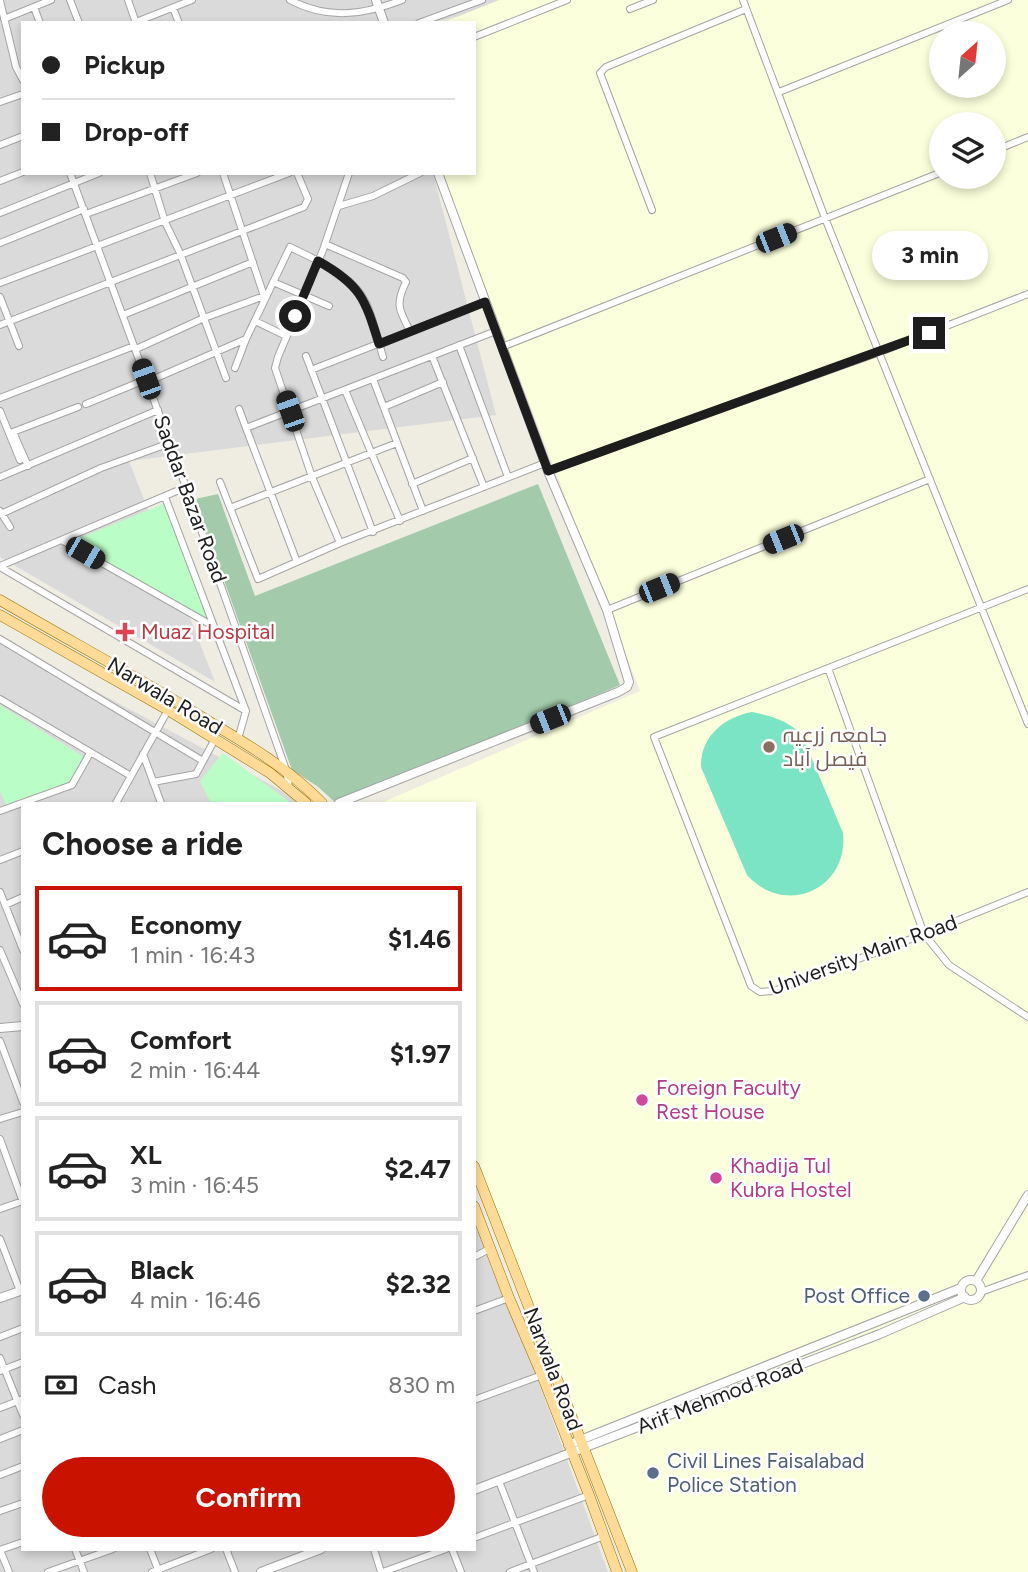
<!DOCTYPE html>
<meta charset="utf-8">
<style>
body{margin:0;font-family:Figtree,Cairo,sans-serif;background:#f6f6f6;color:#222;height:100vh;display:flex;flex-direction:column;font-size:26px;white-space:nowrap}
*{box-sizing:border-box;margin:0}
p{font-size:23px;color:#767676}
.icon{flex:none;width:38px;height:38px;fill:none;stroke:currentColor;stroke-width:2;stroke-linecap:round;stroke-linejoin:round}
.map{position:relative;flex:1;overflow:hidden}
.panel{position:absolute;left:21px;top:802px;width:455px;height:749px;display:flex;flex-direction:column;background:#fff;border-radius:0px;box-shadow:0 4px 10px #0003}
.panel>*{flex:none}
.banner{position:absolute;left:21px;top:21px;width:455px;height:154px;border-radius:0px;box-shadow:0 4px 10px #0003;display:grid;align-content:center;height:154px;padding:0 21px;background:#fff}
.needle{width:46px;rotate:27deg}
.fabs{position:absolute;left:929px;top:21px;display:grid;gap:14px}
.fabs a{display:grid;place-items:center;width:77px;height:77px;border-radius:50%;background:#fff;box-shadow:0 4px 10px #0003;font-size:35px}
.end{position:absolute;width:32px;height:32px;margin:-16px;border:9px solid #1d1d1d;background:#fff;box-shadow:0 0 0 4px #fff}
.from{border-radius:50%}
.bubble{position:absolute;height:49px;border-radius:24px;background:#fff;box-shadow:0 4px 10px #0003;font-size:23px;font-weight:700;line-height:49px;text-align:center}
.car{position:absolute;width:21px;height:42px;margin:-21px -10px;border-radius:9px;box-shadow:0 0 5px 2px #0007;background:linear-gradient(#222 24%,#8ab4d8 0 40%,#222 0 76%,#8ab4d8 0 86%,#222 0)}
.banner b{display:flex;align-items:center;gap:24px;height:66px;font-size:26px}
.banner b+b{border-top:2px solid #e0e0e0}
.banner i{width:18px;height:18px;background:#222}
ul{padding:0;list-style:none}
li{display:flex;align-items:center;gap:21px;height:105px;margin:0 14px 10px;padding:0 7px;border:4px solid #e0e0e0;border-radius:0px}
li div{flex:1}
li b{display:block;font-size:26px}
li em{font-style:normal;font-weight:700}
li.on{border-color:#ca1200}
li>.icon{width:63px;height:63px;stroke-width:1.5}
h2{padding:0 21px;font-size:32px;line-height:84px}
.pay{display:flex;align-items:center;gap:18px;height:77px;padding:0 21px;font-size:26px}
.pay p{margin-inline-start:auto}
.button{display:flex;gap:14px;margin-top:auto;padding:14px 21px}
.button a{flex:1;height:80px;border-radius:42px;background:#ca1200;color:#fff;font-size:28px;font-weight:700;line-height:80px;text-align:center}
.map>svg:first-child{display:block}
.residential{fill:#dbdada}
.education{fill:#fcffdb;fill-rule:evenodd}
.cemetery{fill:#a2caab}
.park{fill:#bbfdc6}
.pitch{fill:#7ae4c5}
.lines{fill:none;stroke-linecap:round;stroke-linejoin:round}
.minor-casing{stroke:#a4a4a4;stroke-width:8}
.tertiary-casing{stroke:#a4a4a4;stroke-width:10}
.primary-casing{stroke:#967200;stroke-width:11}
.minor{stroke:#fff;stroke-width:6}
.tertiary{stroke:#fff;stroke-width:8}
.primary{stroke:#ffdb97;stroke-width:10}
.route{stroke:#1d1d1d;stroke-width:9}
.health-dot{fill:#e0444e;stroke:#fff;stroke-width:2.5}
.education-dot{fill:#8d6e63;stroke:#fff;stroke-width:2.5}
.hotel-dot{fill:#d1479c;stroke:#fff;stroke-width:2.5}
.service-dot{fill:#5c6f8a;stroke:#fff;stroke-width:2.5}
.labels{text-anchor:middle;stroke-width:5;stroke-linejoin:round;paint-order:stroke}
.street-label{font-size:21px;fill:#1d1d1d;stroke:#fff}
.health-label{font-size:21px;fill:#be3a42;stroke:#fff;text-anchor:start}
.education-label{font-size:21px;fill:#785e54;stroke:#fff;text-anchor:start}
.hotel-label{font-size:21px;fill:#b23c85;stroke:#fff;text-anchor:start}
.service-label{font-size:21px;fill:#4e5e75;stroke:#fff;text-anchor:end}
</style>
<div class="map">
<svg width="1028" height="1572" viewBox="0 0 1028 1572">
<rect width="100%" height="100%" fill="#efece2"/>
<path class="residential" d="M 0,0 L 531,0 L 429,23 L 23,23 L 23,173 L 433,173 L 496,415 L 129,461 L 215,682 L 0,557 Z
M 0,640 L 305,803 L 23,803 L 23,1549 L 474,1549 L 474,1205 L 608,1572 L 0,1572 Z"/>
<path class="education" d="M 499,0 L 1028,0 L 1028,1572 L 638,1572 L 474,1155 L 474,803 L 381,803 L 640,691 L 441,173 L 474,173 L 474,23 L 442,23 ZM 942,33 L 994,33 L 994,86 L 942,86 ZM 942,124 L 994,124 L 994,177 L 942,177 Z"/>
<path class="cemetery" d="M 538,484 L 620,685 L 341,803 L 336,803 L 317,786 L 292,770 L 195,499 L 218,494 L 255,596 Z"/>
<path class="park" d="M 163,504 L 213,629 L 65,544 Z
M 0,705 L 84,757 L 69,782 L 6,805 L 0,791 Z
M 223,753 L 291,803 L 211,803 L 200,781 Z"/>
<path class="pitch" d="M 752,712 C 771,716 787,720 802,735 L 843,833 C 849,888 786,918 747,875 L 701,767 C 700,737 724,717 752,712 Z"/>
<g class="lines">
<g class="minor-casing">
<path id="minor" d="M 70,0 L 79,23
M 128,0 L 136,23
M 290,0 C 328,20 364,15 402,0
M 743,0 L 825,218 L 1028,724
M 0,1 L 16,67 L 23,80
M 34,7 L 40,23
M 173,8 L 179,23
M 630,9 L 653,0
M 4,19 L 51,0
M 136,22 L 192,0
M 419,23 L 482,0
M 474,37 L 567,0
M 779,92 L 1008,0
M 0,102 L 23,94
M 0,145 L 23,136
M 994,151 L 1028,137
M 70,173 L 186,487 L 286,770 L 289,787
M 150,173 L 165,222 L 180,253 L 226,378
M 0,181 L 23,172
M 339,206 L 373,196 L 420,173
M 652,210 L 600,73 L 606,67 L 746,9
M 0,213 L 99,173
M 86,214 L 197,173
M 0,243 L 84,209
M 325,244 L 403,278 L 406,282 C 395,304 399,310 410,331
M 273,282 L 329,306
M 0,283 L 289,173
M 0,297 L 19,346
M 123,315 L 253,262
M 255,321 L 286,336
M 0,325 L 304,207 L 308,199 L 297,173
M 459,345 L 508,477
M 502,347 L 942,172
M 136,349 L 204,318 L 264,296 L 223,173
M 306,356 L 373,532
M 432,356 L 484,487
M 235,368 L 246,339 L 290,247 C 318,261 354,275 367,305 C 374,321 378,340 383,357
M 311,370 L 485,302
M 373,379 L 423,511
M 147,382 L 246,339
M 345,390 L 400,521
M 0,398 L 134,346
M 86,404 L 147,379
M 384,407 L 443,382
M 239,409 L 246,428 L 496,331
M 0,411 L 20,460
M 246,428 L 297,562
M 28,466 L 13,432 L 78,407
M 548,471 L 880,352 L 1028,294
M 0,477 L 158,410
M 220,482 L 258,579 L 340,543 L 545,463
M 412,484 L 473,458
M 165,497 L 246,711 L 238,739
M 230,508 L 397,443
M 0,511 L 10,527
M 1,514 L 101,468 L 170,443
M 63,541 L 213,626
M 340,543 L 312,477 L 275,368 L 278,357 L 323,250 L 349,173
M 0,566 L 186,487
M 0,567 L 246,711
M 1028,589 L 654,737 L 751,986 L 760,992 L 774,991 L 924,934 L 1028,892
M 607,610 L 930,479
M 0,639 L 203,761
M 828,668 L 924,934 L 949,965 L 1028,1017
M 0,699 L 131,776
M 143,754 L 161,803
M 153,782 L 196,774 L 215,739
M 116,803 L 168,710
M 0,811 L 72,785 L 90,753
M 0,860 L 23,851
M 0,892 L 23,950
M 5,905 L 23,897
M 0,950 L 23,1004
M 0,1041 L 23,1102
M 0,1119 L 23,1112
M 0,1139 L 23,1202
M 0,1209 L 23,1201
M 0,1239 L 20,1291
M 474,1257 L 491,1248
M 981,1292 L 1028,1275
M 474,1311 L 509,1298
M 0,1337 L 23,1328
M 0,1358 L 23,1415
M 0,1371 L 23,1362
M 474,1400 L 542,1375
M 0,1408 L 23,1399
M 0,1439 L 23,1430
M 0,1475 L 23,1466
M 499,1481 L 534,1572
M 0,1511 L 23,1503
M 474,1538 L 589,1495
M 75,1549 L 84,1572
M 150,1549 L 159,1572
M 226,1549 L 235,1572
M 374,1549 L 381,1572
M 452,1549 L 461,1572
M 0,1550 L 23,1542
M 0,1550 L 9,1572
M 48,1572 L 113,1549
M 152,1572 L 211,1549
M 383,1572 L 446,1549
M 510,1572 L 604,1536"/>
</g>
<g class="tertiary-casing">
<path id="tertiary" d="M 376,0 L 384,23
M 339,803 L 618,692 L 627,687 L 629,682 L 607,610 L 548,471 L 438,173
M 0,1028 L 23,1026
M961 1290a10 10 0 1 1 20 0a10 10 0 1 1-20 0Z
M 976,1281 L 1028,1195
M 0,1298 L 23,1290
M 568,1445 L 961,1288
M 474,1490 L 880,1334 L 965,1297
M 261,1572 L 321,1549"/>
</g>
<g class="primary-casing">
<path id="primary" d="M 0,600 C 68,640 138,677 205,719 C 247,744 288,768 322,803
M 0,615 L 168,710 L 270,773 L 306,803
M 474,1166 L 632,1572
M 474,1206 L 509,1298 L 542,1375 L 589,1495 L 617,1572"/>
</g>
<use href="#minor" class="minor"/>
<use href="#tertiary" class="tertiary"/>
<use href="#primary" class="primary"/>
</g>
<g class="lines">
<path class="route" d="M 295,316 L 318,261 C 361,285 365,299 379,344 L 485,302 L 548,471 L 929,333"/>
</g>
<path class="health-dot" d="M121.5 621.5h7v7h7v7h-7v7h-7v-7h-7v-7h7z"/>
<circle class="education-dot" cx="769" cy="747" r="7"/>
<g class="hotel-dot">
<circle cx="642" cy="1100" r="7"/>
<circle cx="716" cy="1178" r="7"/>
</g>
<g class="service-dot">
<circle cx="924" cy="1296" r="7"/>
<circle cx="653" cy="1473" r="7"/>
</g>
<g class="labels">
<g class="street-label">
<text transform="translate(190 499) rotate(70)" y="7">Saddar Bazar Road</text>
<text transform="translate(165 696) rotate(31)" y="7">Narwala Road</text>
<text transform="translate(863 955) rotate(-20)" y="7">University Main Road</text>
<text transform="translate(553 1369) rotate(69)" y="7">Narwala Road</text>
<text transform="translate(720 1396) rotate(-21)" y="7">Arif Mehmod Road</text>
</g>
<g class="health-label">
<text x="141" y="639">Muaz Hospital</text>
</g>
<g class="education-label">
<text x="783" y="742">جامعہ زرعیہ<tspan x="783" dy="24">فیصل آباد</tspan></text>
</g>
<g class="hotel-label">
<text x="656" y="1095">Foreign Faculty<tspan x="656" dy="24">Rest House</tspan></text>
<text x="730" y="1173">Khadija Tul<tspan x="730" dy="24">Kubra Hostel</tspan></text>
</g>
<g class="service-label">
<text x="910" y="1303">Post Office</text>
<text x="667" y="1468" text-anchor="start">Civil Lines Faisalabad<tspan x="667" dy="24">Police Station</tspan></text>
</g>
</g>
</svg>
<div class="fabs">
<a><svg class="needle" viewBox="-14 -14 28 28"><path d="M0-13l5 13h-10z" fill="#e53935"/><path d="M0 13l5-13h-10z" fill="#767676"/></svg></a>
<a><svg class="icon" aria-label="layers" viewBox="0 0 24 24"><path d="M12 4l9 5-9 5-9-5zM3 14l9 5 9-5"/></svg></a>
</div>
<i class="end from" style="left:295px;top:316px"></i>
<i class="end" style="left:929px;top:333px"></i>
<div class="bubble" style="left:872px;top:231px;width:116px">3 min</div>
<i class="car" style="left:776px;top:238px;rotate:68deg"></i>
<i class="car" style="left:146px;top:379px;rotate:340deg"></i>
<i class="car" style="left:290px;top:411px;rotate:341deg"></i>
<i class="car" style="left:783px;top:539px;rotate:248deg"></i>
<i class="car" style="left:85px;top:553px;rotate:120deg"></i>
<i class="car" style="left:659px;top:588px;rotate:68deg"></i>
<i class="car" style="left:550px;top:719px;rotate:248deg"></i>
<div class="banner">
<b><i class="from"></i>Pickup</b>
<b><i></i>Drop-off</b>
</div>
<section class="panel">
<h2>Choose a ride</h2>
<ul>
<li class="on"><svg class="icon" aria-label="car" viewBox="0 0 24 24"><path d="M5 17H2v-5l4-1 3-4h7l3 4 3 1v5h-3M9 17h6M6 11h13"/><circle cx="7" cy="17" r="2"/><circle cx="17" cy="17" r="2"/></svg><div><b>Economy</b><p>1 min · 16:43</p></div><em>$1.46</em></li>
<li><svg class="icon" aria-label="car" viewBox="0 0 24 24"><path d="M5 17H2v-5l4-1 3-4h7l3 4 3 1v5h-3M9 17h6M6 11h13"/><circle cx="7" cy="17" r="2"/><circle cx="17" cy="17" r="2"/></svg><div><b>Comfort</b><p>2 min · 16:44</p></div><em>$1.97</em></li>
<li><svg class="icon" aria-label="car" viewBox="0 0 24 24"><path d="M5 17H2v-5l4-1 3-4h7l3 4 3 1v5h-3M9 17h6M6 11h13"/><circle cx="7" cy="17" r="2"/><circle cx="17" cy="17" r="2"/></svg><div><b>XL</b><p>3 min · 16:45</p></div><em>$2.47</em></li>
<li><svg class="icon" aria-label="car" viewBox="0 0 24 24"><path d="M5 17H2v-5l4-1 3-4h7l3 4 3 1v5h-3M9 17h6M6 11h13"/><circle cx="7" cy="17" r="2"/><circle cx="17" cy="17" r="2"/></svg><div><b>Black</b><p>4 min · 16:46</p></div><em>$2.32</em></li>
</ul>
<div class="pay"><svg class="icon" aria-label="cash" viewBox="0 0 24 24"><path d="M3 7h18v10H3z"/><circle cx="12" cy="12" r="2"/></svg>Cash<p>830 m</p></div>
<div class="button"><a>Confirm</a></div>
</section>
</div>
